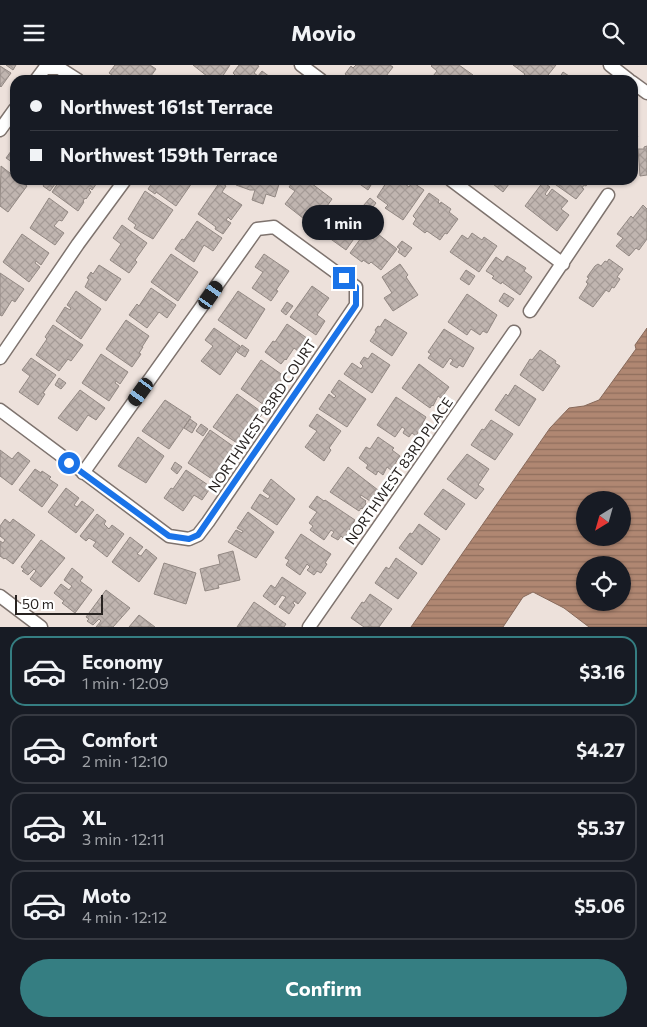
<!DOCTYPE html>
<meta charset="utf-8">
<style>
body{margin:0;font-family:Commissioner,sans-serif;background:#20242c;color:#f1f3f6;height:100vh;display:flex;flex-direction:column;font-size:19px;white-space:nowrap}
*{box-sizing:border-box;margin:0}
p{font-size:16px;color:#9ea1a6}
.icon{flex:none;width:28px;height:28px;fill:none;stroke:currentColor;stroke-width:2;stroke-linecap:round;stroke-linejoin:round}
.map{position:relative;height:562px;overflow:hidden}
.details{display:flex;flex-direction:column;background:#171b24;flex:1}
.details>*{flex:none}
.hud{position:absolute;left:10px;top:10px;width:628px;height:110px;border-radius:15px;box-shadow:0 1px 4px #0004;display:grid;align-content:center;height:110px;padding:0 20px;background:#171b24}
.needle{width:32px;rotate:217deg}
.tools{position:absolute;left:576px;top:426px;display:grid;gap:10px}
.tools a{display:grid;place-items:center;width:55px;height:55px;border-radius:50%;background:#171b24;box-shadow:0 1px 4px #0004;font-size:25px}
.scale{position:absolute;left:15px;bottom:12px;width:88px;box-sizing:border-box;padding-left:5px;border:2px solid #282321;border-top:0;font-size:14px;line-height:18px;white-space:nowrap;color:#282321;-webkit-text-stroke:4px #fff;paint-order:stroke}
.end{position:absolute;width:22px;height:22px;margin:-11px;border:6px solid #1a73e8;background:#fff;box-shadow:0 0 0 2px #fff}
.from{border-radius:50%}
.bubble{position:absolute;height:35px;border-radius:18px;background:#171b24;box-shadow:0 1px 4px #0004;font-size:16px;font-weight:700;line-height:35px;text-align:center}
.car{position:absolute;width:15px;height:30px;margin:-15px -8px;border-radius:6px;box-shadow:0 0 4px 1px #0007;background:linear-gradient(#222 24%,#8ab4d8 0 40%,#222 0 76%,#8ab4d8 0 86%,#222 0)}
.hud b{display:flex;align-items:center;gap:18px;height:48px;font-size:19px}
.hud b+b{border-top:1px solid #363941}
.hud i{width:12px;height:12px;background:#f1f3f6}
ul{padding:9px 0 0;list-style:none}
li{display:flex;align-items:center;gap:15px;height:70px;margin:0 10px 8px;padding:0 10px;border:2px solid #363941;border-radius:15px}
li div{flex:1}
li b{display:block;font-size:19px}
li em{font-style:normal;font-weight:700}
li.active{border-color:#357e82}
li>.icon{width:45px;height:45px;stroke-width:1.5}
.action{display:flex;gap:10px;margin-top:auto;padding:10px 20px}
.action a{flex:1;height:58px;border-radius:30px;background:#357e82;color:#fff;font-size:20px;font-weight:700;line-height:58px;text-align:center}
header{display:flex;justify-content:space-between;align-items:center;height:65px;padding:0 20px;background:#171b24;font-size:22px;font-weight:700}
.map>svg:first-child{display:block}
.water{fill:url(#water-rules);stroke:#87695a;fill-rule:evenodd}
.building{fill:url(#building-cross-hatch);stroke:#928883}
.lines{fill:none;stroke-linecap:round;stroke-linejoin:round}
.minor-casing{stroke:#7e736e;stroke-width:15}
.minor{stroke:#fff;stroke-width:12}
.route{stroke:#1a73e8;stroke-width:6}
.labels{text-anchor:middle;stroke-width:5;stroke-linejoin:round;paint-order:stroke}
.street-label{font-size:14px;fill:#282321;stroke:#fff}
</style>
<header><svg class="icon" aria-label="menu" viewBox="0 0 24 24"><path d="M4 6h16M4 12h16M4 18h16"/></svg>Movio<svg class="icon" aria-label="search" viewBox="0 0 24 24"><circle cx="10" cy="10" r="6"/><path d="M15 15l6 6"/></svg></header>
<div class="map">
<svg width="647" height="562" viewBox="0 0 647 562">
<defs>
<pattern id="water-rules" width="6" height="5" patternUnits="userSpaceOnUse" patternTransform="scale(1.25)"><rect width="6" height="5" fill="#b08772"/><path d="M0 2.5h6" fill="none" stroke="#8f6e5d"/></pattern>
<pattern id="building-cross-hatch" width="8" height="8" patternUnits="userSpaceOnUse" patternTransform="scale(1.25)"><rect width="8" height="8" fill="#c0b5b0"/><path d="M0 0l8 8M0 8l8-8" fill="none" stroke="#a59b97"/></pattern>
</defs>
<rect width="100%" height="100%" fill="#ede1db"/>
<path class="water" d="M 647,263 L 647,562 L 589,562 L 564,543 L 533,527 L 523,532 L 503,562 L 411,562 L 550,363 L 569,343 L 584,341 L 599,335 L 636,284 L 635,280 ZM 585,435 L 622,435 L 622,472 L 585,472 ZM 585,500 L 622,500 L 622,538 L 585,538 Z"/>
<path class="building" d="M 6,0 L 16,0 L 13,5 Z
M 115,0 L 150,0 L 156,4 L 148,15 L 126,15 L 129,12 L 126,10 L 122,15 L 119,15 L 109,8 Z
M 193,0 L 230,0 L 220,15 L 212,15 Z
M 239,0 L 257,0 L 259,1 L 254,8 L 258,11 L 262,6 L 274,15 L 232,15 L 235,10 L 233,8 Z
M 356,0 L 390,0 L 393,2 L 383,15 L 353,15 L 345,9 L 351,1 L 353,3 Z
M 432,0 L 459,0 L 473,10 L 469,15 L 430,15 L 437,6 L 431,1 Z
M 513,0 L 556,0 L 544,15 L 520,15 L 525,9 Z
M 0,1 L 11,8 L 1,22 L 0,21 Z
M 563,7 L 572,13 L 573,11 L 582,15 L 558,15 Z
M 632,67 L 638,71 L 632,79 Z
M 647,81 L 647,110 L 640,111 L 638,84 L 644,84 L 644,82 Z
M 14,82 L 15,82 L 15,99 L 6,93 Z
M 1,101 L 15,112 L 15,115 L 19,115 L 27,121 L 8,147 L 0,141 Z
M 47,115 L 58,115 L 50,126 L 43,121 Z
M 60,115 L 99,115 L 92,125 L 90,123 L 89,125 L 91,127 L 86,134 L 85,133 L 83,136 L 84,137 L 78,146 L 52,127 Z
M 154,115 L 194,115 L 176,141 L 156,127 L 155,129 L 148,124 Z
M 238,115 L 288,115 L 287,118 L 280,116 L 275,132 L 266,129 L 263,139 L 252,135 L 255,125 L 250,125 L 236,120 Z
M 294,115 L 307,115 L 332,134 L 313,161 L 285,139 L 295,126 L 289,122 Z
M 354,115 L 374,115 L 368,125 Z
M 388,115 L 400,115 L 409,122 L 412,117 L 424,125 L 403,155 L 385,143 L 388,140 L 377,132 Z
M 488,115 L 512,115 L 503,127 Z
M 549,115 L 590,115 L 586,121 L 584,120 L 582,123 L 584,124 L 576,134 Z
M 220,117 L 226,121 L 222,127 L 242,140 L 231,155 L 228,152 L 226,155 L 231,158 L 223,169 L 215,164 L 216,162 L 198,149 Z
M 543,117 L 550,122 L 545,129 L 547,131 L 552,124 L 568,136 L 561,144 L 569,150 L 557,166 L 525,141 Z
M 145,126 L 173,145 L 153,174 L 134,163 L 136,160 L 128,154 Z
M 429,128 L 439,135 L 438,137 L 440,139 L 441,137 L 451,144 L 449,147 L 458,154 L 447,169 L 445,168 L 440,175 L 427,166 L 425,168 L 413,159 L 416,154 L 413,151 Z
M 49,133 L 68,147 L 62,156 L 59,155 L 54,161 L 64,168 L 55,180 L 30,163 Z
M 370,133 L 376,138 L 370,146 L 363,141 Z
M 643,140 L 647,144 L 647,174 L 639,185 L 636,183 L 629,191 L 616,181 L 623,173 L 617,169 L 631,151 L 633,153 Z
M 337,141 L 358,156 L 353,164 L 358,168 L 346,185 L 318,165 L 333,144 L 335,145 Z
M 197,156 L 222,173 L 213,186 L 204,180 L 194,197 L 175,184 L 182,174 L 184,175 Z
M 122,160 L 147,178 L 135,195 L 137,197 L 129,208 L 110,195 L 121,179 L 113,173 Z
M 369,162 L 397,184 L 381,205 L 371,197 L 369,199 L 363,195 L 362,197 L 350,188 Z
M 472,168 L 482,175 L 484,172 L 497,181 L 479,207 L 450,187 L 462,170 L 468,174 Z
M 22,169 L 49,188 L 41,200 L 36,196 L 35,198 L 40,202 L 29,217 L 3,197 Z
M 402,176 L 412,183 L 405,192 L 398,187 L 400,184 L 397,182 Z
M 171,189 L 198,207 L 178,236 L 151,217 Z
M 264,189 L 289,206 L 276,225 L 278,226 L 271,236 L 252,223 L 263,207 L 255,202 Z
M 507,191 L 526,203 L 524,206 L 532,212 L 520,230 L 502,217 L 501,219 L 492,213 L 494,211 L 486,206 L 496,192 L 503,197 Z
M 609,194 L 623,204 L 617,212 L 620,214 L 614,223 L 612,222 L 609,227 L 606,225 L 593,242 L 579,233 L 588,219 L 586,217 L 589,213 L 587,212 L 595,201 L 598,199 L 601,201 L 605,196 L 607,197 Z
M 400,199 L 408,210 L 406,212 L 418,230 L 393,246 L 384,233 L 392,228 L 382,212 Z
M 99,200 L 121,214 L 106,236 L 85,222 L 89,214 L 87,213 L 91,207 L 93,209 Z
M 466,205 L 475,211 L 469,220 L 460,214 Z
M 0,208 L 24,224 L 15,237 L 12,235 L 2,251 L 0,250 Z
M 312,221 L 329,233 L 317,250 L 325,256 L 316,270 L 290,252 Z
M 151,223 L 176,240 L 167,253 L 159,247 L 147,263 L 129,250 L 137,239 L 139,241 Z
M 76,226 L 101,244 L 81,274 L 56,256 L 65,242 L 70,245 L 71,243 L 67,240 Z
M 238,226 L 265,244 L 246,274 L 218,255 Z
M 504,228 L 514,234 L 508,242 L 499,236 Z
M 467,229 L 497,250 L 487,268 L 483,266 L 480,270 L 471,264 L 467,270 L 448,257 Z
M 287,237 L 293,241 L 286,250 L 281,246 Z
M 385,254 L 407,268 L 392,291 L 370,276 L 376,267 L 375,265 L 378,261 L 380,262 Z
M 126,255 L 149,271 L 142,282 L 143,282 L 139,288 L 141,289 L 132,302 L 106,284 Z
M 287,259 L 311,276 L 302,289 L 294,283 L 286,295 L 285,294 L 281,299 L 265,287 L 273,276 L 275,277 Z
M 53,260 L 83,280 L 71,296 L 68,294 L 59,306 L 36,290 L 47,274 L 45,272 Z
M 214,263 L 240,281 L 220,310 L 201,296 L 213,281 L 205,275 Z
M 444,264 L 474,283 L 463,302 L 459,300 L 457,303 L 450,299 L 453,295 L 450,293 L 443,303 L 428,293 L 431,289 L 428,287 Z
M 242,280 L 249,285 L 245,292 L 237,287 Z
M 540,285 L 556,296 L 555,298 L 560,301 L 543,326 L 520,310 L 530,294 L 532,295 Z
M 372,288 L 390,300 L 372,328 L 344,309 L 352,298 L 361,304 L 363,301 L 360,298 L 364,292 L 368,294 Z
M 101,289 L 128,307 L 120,319 L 116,316 L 115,318 L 119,321 L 109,336 L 82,318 Z
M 31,293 L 56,310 L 43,328 L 45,329 L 38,340 L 19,327 L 30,311 L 22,305 Z
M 261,295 L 284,311 L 274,327 L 271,325 L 270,326 L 275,330 L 267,342 L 241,324 Z
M 419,299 L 449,322 L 441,333 L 438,331 L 433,341 L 432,340 L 430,343 L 402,323 Z
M 59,313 L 66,318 L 61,324 L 55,320 Z
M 339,315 L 366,334 L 347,362 L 319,344 L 329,329 L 334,333 L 336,331 L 331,327 Z
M 515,320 L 536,334 L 519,361 L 495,345 L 506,329 L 508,331 Z
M 80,325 L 105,343 L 96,355 L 88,350 L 77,366 L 58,353 Z
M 237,329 L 263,348 L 254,360 L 251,357 L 248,361 L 252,364 L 240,380 L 213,362 Z
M 396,332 L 426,352 L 416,371 L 412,368 L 409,372 L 403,368 L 405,364 L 402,362 L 395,372 L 377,360 Z
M 165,335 L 191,352 L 169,384 L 142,366 Z
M 317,349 L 341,366 L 329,383 L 331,385 L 324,396 L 305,382 L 317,366 L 309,361 Z
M 190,354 L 197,359 L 192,368 L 184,363 Z
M 491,355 L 513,369 L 495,395 L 471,380 L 482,364 L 484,365 Z
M 201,359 L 208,364 L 203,371 L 196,366 Z
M 210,365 L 237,384 L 228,397 L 225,395 L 223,398 L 225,400 L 217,412 L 214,411 L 212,414 L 188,398 Z
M 138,372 L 164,391 L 146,418 L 118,401 Z
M 378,372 L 394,383 L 392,385 L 400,391 L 391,405 L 387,402 L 383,410 L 378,406 L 376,410 L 366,403 L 368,400 L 359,393 L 366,382 L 370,384 Z
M 0,385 L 12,394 L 18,387 L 30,396 L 12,420 L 0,411 Z
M 467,389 L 489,404 L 478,420 L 484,424 L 476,434 L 447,414 Z
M 175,397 L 182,402 L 177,409 L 171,404 Z
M 348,402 L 378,425 L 370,436 L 361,430 L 360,432 L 366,436 L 365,437 L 366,439 L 362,444 L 361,443 L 359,446 L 330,427 Z
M 35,404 L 41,408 L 42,406 L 51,412 L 49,414 L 58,420 L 42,442 L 19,425 Z
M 186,405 L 211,422 L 202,435 L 194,430 L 183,446 L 164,433 L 171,423 L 173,424 Z
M 271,414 L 295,434 L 277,460 L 251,443 L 260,429 L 268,434 L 270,431 L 263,426 Z
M 66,423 L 79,433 L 74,440 L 77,442 L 82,436 L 94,445 L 76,468 L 48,447 Z
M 443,424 L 465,439 L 446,465 L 424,449 Z
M 317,431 L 324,436 L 325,435 L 355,455 L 344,474 L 341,471 L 338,475 L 331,471 L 334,467 L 331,465 L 324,475 L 310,465 L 313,461 L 309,458 L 317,447 L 309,442 Z
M 248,447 L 274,467 L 256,493 L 228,477 L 236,465 L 242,468 L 243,466 L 237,463 Z
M 97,449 L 106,456 L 104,459 L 109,464 L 112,460 L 124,469 L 107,492 L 93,481 L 96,477 L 89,473 L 86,476 L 80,471 Z
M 5,454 L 10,458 L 13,454 L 35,470 L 13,499 L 5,493 L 4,494 L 0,491 L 0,476 L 3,478 L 5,475 L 0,471 L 0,461 Z
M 419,459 L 440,474 L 422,500 L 399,483 L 410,468 L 412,469 Z
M 301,469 L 331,489 L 325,498 L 327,499 L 321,508 L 317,506 L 314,510 L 307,505 L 310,502 L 307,499 L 300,510 L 286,500 L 289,495 L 285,493 Z
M 130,472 L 143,482 L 137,489 L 141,491 L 146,484 L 157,493 L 139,517 L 112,497 Z
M 41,475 L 65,493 L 41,522 L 30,514 L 36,506 L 34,504 L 28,510 L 22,506 L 24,504 L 21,502 Z
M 233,486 L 240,515 L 218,520 L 219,523 L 205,526 L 200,504 L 220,499 L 218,490 Z
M 396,493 L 417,508 L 398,534 L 375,518 L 386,502 L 389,504 Z
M 164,498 L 196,508 L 186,539 L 154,529 Z
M 72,503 L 83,512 L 80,516 L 92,525 L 75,548 L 62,538 L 64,536 L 54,528 L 61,519 L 69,525 L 72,521 L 64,515 Z
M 282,512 L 306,528 L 298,539 L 294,536 L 293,538 L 295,540 L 289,549 L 279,542 L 286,532 L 282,530 L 275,540 L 263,531 L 271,520 L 275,523 Z
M 106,525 L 130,543 L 113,562 L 96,562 L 101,556 L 99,554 L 93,560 L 87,556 L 89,554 L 86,552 Z
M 370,529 L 392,544 L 379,562 L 364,562 L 351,553 L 362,537 L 364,538 Z
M 254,537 L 286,559 L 284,562 L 237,562 Z
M 139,550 L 155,562 L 129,562 Z"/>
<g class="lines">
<g class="minor-casing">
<path id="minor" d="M 301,0 L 321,15
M 610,0 L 629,15
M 36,15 L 45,3 L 59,3 L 78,15
M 632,17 L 647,28
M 0,65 L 15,44
M 451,115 L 563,199
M 530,246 L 608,130
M 0,293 L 78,179 L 125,115
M 0,345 L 169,471 L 189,474 L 198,470 L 208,457 L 356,240 L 356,222 L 274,162 L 257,164 L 83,408
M 0,531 L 41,562
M 309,562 L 514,267"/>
</g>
<use href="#minor" class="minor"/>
</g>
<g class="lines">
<path class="route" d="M 69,398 L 169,471 L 189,474 L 198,470 L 356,240 L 356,222 L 344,213"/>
</g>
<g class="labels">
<g class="street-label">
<text transform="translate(262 351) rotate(-56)" y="5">NORTHWEST 83RD COURT</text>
<text transform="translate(399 406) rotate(-55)" y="5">NORTHWEST 83RD PLACE</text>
</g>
</g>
</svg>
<div class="tools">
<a><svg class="needle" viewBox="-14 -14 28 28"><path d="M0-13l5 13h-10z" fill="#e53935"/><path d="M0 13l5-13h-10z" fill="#9ea1a6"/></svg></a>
<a><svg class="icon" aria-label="locate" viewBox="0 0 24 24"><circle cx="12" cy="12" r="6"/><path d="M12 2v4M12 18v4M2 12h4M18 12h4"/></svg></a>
</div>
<div class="scale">50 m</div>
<i class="end from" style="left:69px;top:398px"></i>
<i class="end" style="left:344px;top:213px"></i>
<div class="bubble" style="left:302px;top:140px;width:82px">1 min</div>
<i class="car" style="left:211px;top:230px;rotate:35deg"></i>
<i class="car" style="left:141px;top:327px;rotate:216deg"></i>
<div class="hud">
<b><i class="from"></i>Northwest 161st Terrace</b>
<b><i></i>Northwest 159th Terrace</b>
</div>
</div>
<section class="details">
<ul>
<li class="active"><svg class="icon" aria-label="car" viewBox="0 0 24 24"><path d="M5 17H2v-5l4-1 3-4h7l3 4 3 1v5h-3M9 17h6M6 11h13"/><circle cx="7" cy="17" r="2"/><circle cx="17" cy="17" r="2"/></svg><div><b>Economy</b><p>1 min · 12:09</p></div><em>$3.16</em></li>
<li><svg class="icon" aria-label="car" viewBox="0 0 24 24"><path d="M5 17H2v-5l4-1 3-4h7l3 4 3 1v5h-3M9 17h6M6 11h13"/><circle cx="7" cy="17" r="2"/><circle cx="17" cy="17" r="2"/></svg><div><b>Comfort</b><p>2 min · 12:10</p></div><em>$4.27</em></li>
<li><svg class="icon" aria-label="car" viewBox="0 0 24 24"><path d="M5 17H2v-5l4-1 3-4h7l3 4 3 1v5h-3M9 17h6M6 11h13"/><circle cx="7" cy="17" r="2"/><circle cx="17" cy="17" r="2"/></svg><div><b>XL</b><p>3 min · 12:11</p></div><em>$5.37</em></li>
<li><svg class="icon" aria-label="car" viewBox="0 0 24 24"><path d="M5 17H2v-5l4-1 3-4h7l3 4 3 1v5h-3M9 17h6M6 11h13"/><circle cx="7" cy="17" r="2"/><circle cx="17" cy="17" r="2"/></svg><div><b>Moto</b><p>4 min · 12:12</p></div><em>$5.06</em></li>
</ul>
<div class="action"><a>Confirm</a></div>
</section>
